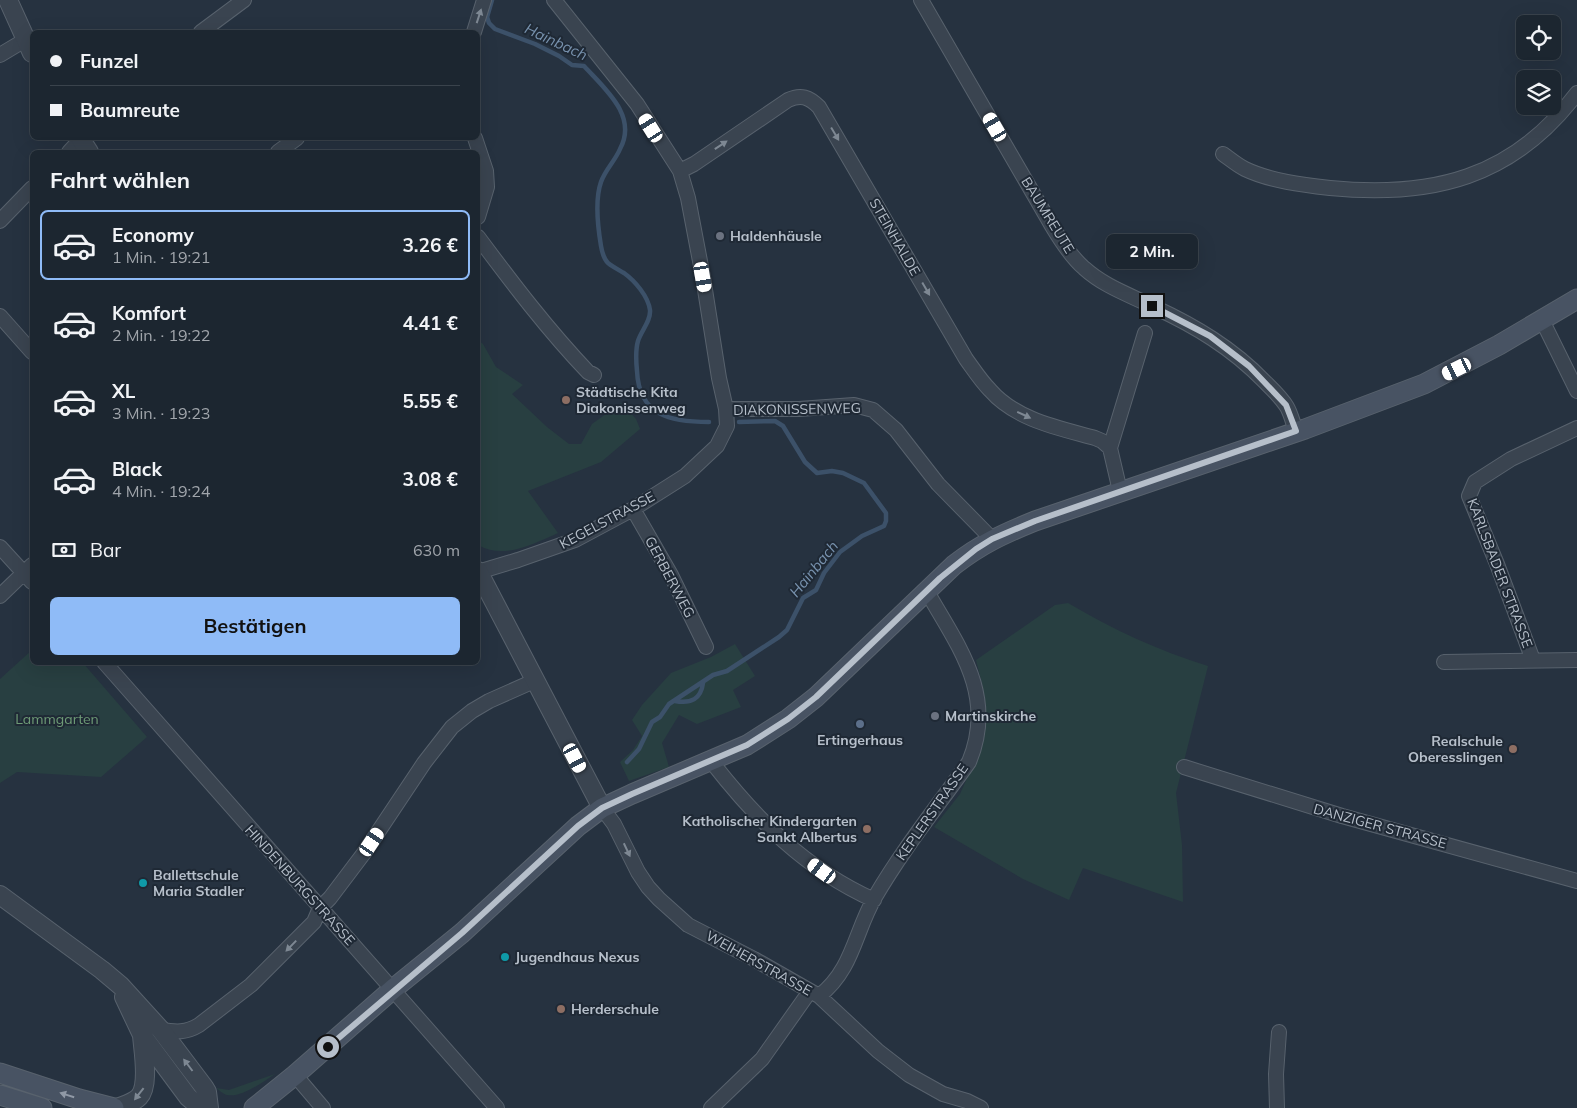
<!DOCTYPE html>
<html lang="de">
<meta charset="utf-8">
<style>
body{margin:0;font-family:Mulish,sans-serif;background:#29323c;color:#f1f3f6;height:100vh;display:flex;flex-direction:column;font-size:19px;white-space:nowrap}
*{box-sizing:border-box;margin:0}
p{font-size:16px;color:#a0a5ab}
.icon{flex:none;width:28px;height:28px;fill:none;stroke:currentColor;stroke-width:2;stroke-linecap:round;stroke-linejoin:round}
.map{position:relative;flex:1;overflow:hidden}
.panel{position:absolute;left:30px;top:150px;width:450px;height:515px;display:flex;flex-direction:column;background:#1c2630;border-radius:8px;box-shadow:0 5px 20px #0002,0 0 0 1px #3a434c}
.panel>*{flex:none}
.hud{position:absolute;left:30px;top:30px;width:450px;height:110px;border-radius:8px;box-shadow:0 5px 20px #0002,0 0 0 1px #3a434c;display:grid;align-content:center;height:110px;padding:0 20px;background:#1c2630}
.tools{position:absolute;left:1516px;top:15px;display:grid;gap:10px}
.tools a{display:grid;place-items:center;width:45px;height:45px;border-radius:8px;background:#1c2630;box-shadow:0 5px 20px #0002,0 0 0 1px #3a434c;font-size:25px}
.end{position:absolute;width:22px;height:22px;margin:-11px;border:6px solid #b6bfca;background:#111;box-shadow:0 0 0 2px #111}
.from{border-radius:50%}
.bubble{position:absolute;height:35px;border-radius:8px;background:#1c2630;box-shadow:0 5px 20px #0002,0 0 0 1px #3a434c;font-size:16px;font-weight:700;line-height:35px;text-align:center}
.car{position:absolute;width:15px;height:30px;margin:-15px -8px;border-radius:6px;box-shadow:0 0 4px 1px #0007;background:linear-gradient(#fff 24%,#345 0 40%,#fff 0 76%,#345 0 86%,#fff 0)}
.hud b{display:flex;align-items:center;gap:18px;height:48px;font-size:19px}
.hud b+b{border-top:1px solid #3a434c}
.hud i{width:12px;height:12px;background:#f1f3f6}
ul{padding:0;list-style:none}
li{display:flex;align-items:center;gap:15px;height:70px;margin:0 10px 8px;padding:0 10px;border:2px solid transparent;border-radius:8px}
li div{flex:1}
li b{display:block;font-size:19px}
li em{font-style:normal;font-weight:700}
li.selected{border-color:#8fbbf7}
li>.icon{width:45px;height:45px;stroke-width:1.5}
h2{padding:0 20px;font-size:22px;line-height:60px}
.pay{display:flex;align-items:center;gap:12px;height:55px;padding:0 20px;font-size:19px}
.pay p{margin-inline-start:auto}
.button{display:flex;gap:10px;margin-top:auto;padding:10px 20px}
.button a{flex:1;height:58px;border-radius:8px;background:#8fbbf7;color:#111;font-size:20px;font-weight:700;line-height:58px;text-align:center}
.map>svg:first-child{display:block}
.green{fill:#283f41}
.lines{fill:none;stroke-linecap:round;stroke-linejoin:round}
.stream{stroke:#3c5169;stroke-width:4.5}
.minor-casing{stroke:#58626d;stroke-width:16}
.tertiary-casing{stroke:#58626d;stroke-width:20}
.secondary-casing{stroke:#58626d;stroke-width:21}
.minor{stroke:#3a4450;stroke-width:14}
.tertiary{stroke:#3a4450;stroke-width:18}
.secondary{stroke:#485363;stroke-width:19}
.oneway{fill:#7e8893}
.oneway2{fill:#9099a6}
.route{stroke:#b6bfca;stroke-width:6}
.worship-dot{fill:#6b7280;stroke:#1f2935;stroke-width:2}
.education-dot{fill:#8d6e63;stroke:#1f2935;stroke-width:2}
.service-dot{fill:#5c6f8a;stroke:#1f2935;stroke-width:2}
.culture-dot{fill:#0f9aa8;stroke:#1f2935;stroke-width:2}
.labels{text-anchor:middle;stroke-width:4;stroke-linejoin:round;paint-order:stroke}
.street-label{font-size:14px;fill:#b6bfca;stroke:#1f2935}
.poi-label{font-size:14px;font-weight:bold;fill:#b6bfca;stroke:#1f2935;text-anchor:start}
.park-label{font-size:14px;fill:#6e9b76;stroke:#1f2935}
.water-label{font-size:15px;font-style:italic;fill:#7791ad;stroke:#1f2935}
</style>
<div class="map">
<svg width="1577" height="1108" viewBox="0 0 1577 1108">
<rect width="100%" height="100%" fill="#263240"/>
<path class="green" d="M 478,340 L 483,344 L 496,367 L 523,385 L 512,394 L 547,427 L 569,444 L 581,444 L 592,424 L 621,403 L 636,419 L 640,429 L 601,462 L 528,491 L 558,533 C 533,544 504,560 478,545 Z
M 1068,603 C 1112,629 1159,651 1208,666 L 1176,793 L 1182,845 L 1183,902 L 1083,868 L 1069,900 L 1023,879 L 934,827 L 960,794 L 977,756 L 986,709 L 983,688 L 976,660 L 1055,605 Z
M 735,644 L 755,676 L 733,690 L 741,707 L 697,724 L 679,715 L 662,743 L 669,767 L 629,781 L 620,762 L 633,750 L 642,736 L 632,720 L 642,705 L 671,673 L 711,657 Z
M 32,650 L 32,662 L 83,663 L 147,737 L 101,777 L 17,772 L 0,783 L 0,679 Z
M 275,1074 C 263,1082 241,1098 227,1095 C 223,1094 219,1090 216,1088 L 229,1090 Z"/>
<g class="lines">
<path class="stream" d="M 492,0 L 487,17 L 489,23 L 495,29 L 535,44 L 559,56 L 572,65 L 584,66 C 605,89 638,116 620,149 C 615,161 605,170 601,182 C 595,199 598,228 601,246 C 602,252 604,259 608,263 C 613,267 619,270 624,273 C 635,281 648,296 650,310 C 651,321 641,331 638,341 C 635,351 636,361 637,371 C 639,416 671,422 709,422
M 675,701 C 691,704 701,699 703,683
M 627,762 L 639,749 L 652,722 L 660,717 L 669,704 L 713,675 L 727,671 L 779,637 L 787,630 L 803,598 L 816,590 L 824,573 L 840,552 L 862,536 L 884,526 L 886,521 L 886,513 L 864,483 L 843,473 L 832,471 L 817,473 L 805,462 L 783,426 L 775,421 L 739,422"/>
<g class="minor-casing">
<path id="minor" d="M 921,0 L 1052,226 C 1061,241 1071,257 1084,268 C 1105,287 1130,295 1154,307 C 1195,326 1232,348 1264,381 C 1272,389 1281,397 1287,407 C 1291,414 1293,423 1296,431
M 201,32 L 244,0
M 474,32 L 484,0
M 0,55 L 25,40
M 475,138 L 486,171 L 487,187 L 478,217
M 69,152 L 82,138
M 278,152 L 297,138
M 1223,154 C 1230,159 1237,165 1245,169 C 1270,181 1303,185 1330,188 C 1432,198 1513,178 1577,93
M 680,171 L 694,164 L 788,100 C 801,94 809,97 819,107 L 966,359 C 974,370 981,381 990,390 C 1016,420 1059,428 1095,438 L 1102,441 L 1110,448
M 0,221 L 32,188
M 478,237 C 513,284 548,330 588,372 L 594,375
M 0,316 L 32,352
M 1542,320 L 1577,391
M 726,409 L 799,409 L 854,405 L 873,410 L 896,430 L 938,484 L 992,539
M 1120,491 L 1110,448 L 1145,333
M 633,509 L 671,575 L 706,647
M 0,547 L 32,582
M 478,572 L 518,560 L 575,540 L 633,509 L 685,476 L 717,446 L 727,426 L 726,409 L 719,378 L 703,277 L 688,198 L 680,171 L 637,104 L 554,0
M 0,596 L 32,565
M 1533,660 L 1497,564 L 1469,496 L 1475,482 L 1511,459 L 1577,428
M 104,662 L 497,1108
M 1444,662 L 1577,660
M 711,761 C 757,820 805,869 874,900
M 1184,767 L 1342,816 L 1577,881
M 602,808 L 614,824 L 638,872 L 648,887 L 659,899 L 688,925 L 754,959 L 819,996 L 878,1051 L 909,1075 L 943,1094 L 967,1101 L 981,1108
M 819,996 C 853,970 855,931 875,897 C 903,849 937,807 969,762 C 997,695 958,646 926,590
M 161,1030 C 176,1032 186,1033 199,1025 L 251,985 L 314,922 L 320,908 L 330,898 L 364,853 L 424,763 L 452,727 L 472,711 L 489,701 L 534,681
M 295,1075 L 323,1108
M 711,1108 L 762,1059 L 810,991
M 1277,1108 L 1276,1074 L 1279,1032"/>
</g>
<g class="tertiary-casing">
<path id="tertiary" d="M 8,0 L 32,53
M 80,138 L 89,152
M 478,571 L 602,808
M 0,895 L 102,970 L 121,986 L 161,1030 L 204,1087 L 207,1092 L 209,1108
M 124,997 L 142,1035 L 188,1097 L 201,1108
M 117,1108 C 124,1105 133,1103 139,1097 C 150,1085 143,1051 142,1035"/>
</g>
<g class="secondary-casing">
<path id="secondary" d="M 0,1073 L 79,1099 L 114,1108
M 0,1095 L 42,1108
M 254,1108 L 295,1075 L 393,989 L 462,933 L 578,826 L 602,808 L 632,794 L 747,745 L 788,719 L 816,697 L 954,565 C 981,544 1003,534 1035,521 L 1305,429 L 1424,384 L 1499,345 L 1577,299"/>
</g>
<use href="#minor" class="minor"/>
<use href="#tertiary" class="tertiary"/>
<use href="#secondary" class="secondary"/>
</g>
<defs><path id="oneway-solid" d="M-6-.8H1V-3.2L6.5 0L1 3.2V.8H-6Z" transform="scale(1.25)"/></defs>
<g class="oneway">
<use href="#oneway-solid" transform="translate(479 16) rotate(-72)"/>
<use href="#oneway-solid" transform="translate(835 134) rotate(59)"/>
<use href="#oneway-solid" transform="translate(721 145) rotate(-34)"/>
<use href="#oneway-solid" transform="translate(926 289) rotate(60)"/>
<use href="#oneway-solid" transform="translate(1024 415) rotate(25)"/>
<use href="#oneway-solid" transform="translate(627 850) rotate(65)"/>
<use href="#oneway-solid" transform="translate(291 946) rotate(134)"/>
<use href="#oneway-solid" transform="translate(188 1065) rotate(-127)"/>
<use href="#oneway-solid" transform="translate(139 1094) rotate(128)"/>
</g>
<use class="oneway2" href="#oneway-solid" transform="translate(67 1095) rotate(-163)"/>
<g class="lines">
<path class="route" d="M 328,1047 L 462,933 L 578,826 L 602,808 L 632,794 L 747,745 L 788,719 L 816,697 L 940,578 L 976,549 L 992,539 L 1035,521 L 1296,431 L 1286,405 L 1249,366 L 1210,336 L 1152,306"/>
</g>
<g class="worship-dot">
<circle cx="720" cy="236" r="5"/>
<circle cx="935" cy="716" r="5"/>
</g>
<g class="education-dot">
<circle cx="566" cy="400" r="5"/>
<circle cx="1513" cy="749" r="5"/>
<circle cx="867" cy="829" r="5"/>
<circle cx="561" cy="1009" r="5"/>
</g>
<circle class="service-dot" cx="860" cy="724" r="5"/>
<g class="culture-dot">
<circle cx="143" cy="883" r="5"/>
<circle cx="505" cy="957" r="5"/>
</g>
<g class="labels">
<g class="street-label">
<text transform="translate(1048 215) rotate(58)" y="5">BAUMREUTE</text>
<text transform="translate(895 237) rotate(60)" y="5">STEINHALDE</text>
<text transform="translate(797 409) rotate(-1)" y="5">DIAKONISSENWEG</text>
<text transform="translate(607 520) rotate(-28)" y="5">KEGELSTRASSE</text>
<text transform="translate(1500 573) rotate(69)" y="5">KARLSBADER STRASSE</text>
<text transform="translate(670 577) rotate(62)" y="5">GERBERWEG</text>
<text transform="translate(932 812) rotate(-55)" y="5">KEPLERSTRASSE</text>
<text transform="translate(1380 826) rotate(15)" y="5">DANZIGER STRASSE</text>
<text transform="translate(300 885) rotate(48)" y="5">HINDENBURGSTRASSE</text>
<text transform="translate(759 963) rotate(29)" y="5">WEIHERSTRASSE</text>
</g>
<g class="poi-label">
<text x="730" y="241">Haldenhäusle</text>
<text x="576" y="397">Städtische Kita<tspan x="576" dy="16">Diakonissenweg</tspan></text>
<text x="945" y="721">Martinskirche</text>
<text x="860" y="745" text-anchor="middle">Ertingerhaus</text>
<text x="1503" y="746" text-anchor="end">Realschule<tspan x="1503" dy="16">Oberesslingen</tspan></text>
<text x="857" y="826" text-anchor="end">Katholischer Kindergarten<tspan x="857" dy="16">Sankt Albertus</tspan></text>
<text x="153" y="880">Ballettschule<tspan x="153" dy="16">Maria Stadler</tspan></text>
<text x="515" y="962">Jugendhaus Nexus</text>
<text x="571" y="1014">Herderschule</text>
</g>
<g class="park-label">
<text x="57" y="724">Lammgarten</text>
</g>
<g class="water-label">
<text transform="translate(556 42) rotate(25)" y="5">Hainbach</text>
<text transform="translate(814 569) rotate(-51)" y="5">Hainbach</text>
</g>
</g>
</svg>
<div class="tools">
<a><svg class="icon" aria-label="locate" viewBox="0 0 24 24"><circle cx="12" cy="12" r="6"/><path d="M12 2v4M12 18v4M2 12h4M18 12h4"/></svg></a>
<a><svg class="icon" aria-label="layers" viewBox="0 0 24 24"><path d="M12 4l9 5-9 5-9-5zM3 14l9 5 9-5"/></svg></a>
</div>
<i class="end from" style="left:328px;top:1047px"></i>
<i class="end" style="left:1152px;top:306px"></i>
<div class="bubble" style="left:1106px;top:234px;width:92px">2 Min.</div>
<i class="car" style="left:995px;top:127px;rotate:330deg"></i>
<i class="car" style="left:651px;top:128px;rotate:328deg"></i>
<i class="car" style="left:703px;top:277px;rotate:170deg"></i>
<i class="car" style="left:1457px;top:369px;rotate:244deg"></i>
<i class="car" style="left:575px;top:758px;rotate:152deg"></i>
<i class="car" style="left:372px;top:842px;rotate:34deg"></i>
<i class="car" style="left:822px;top:871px;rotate:306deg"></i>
<div class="hud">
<b><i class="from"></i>Funzel</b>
<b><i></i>Baumreute</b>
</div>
<section class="panel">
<h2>Fahrt wählen</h2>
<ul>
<li class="selected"><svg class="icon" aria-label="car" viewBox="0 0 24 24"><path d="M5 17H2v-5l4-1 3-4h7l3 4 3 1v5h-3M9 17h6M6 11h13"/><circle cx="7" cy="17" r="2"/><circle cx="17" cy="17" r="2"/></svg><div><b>Economy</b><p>1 Min. · 19:21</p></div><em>3.26 €</em></li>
<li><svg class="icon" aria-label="car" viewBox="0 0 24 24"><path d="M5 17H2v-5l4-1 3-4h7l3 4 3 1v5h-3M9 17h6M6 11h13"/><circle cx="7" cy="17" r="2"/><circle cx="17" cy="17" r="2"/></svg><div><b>Komfort</b><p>2 Min. · 19:22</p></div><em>4.41 €</em></li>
<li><svg class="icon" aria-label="car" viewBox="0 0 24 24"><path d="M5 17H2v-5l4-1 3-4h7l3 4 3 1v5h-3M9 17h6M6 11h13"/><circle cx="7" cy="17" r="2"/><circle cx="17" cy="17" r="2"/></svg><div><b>XL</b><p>3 Min. · 19:23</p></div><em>5.55 €</em></li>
<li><svg class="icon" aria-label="car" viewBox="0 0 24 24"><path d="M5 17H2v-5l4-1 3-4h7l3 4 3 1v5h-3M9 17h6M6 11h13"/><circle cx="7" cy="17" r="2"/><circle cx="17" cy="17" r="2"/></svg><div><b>Black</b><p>4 Min. · 19:24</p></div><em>3.08 €</em></li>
</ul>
<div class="pay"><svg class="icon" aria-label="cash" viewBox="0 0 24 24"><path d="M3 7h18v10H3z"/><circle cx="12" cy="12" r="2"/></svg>Bar<p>630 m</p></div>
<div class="button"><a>Bestätigen</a></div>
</section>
</div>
